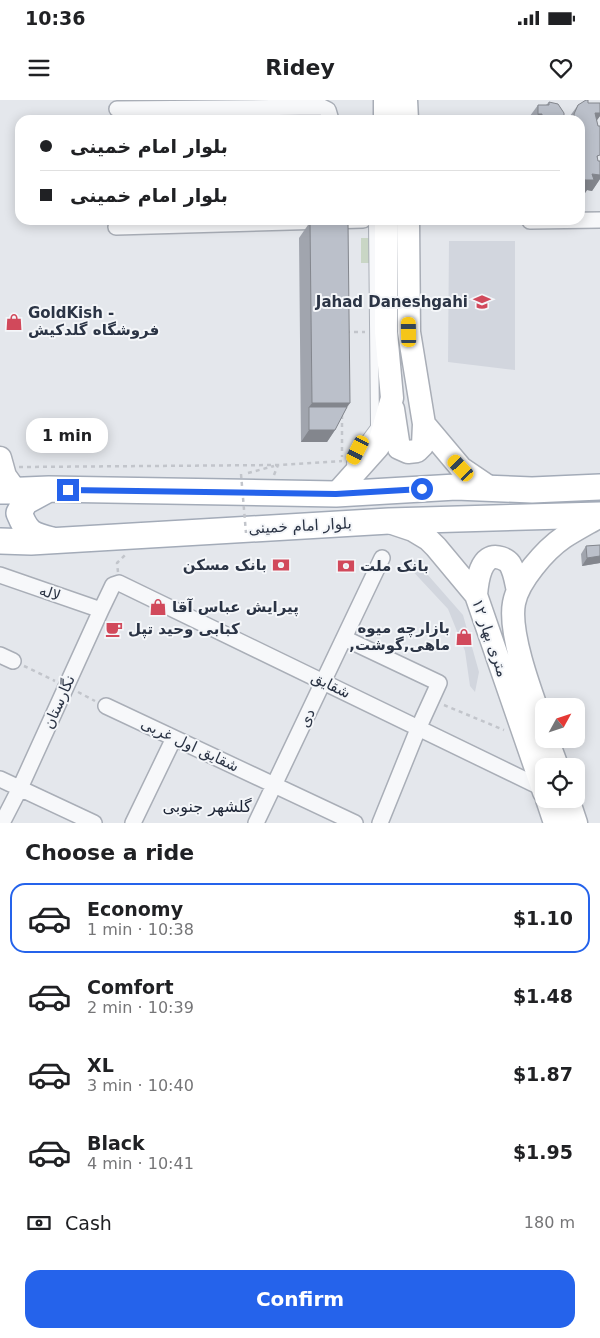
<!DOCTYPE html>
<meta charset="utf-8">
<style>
body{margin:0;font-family:"DejaVu Sans","Noto Naskh Arabic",sans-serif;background:#f6f6f6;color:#202124;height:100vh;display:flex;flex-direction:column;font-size:19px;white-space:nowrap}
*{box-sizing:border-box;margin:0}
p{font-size:16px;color:#757577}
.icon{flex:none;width:28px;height:28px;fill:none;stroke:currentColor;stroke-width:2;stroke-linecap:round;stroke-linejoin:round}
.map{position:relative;height:723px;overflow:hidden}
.sheet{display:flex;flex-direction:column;background:#fff;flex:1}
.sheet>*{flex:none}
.banner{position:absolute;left:15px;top:15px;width:570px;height:110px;border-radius:15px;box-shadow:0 2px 12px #0003;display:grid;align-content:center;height:110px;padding:0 25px;background:#fff}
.needle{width:32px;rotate:50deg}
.controls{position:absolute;left:535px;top:598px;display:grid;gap:10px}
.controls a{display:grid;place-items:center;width:50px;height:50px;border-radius:10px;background:#fff;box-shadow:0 2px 12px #0003;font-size:25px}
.end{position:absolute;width:22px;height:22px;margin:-11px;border:6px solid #2563eb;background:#fff;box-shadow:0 0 0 2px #fff}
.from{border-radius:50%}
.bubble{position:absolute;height:35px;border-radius:15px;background:#fff;box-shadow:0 2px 12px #0003;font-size:16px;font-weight:700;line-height:35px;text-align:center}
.car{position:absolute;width:15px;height:30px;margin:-15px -8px;border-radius:6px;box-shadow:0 0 4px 1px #0007;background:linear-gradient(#f5c518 24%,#345 0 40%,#f5c518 0 76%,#345 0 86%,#f5c518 0)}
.banner b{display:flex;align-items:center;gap:18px;height:48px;font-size:19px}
.banner b+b{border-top:1px solid #e0e0e0}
.banner i{width:12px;height:12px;background:#202124}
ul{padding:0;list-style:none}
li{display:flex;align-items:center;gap:15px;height:70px;margin:0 10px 8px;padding:0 15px;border:2px solid transparent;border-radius:15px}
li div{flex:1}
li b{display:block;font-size:19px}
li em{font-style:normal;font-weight:700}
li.active{border-color:#2563eb}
li>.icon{width:45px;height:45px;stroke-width:1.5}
h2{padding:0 25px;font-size:22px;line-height:60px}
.pay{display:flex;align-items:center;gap:12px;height:55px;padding:0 25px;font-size:19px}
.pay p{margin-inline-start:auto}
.action{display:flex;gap:10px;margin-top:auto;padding:10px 25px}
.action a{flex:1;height:58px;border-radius:15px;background:#2563eb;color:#fff;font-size:20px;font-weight:700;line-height:58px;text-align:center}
.status{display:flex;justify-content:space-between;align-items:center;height:35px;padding:0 25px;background:#fff;direction:ltr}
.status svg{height:14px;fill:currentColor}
header{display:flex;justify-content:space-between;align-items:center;height:65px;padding:0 25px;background:#fff;font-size:22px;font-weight:700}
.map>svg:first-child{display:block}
.built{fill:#d2d6de}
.green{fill:#c9d6c5}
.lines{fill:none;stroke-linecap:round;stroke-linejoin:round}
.lane-casing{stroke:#a9aeb7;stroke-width:10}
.street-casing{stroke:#a9aeb7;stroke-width:18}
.secondary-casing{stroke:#a9aeb7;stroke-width:25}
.primary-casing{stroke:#a3abb8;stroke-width:28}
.path{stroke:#c2c5cb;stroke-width:2.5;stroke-dasharray:4 4;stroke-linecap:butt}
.lane{stroke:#f7f8fa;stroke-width:8}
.street{stroke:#f7f8fa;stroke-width:15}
.secondary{stroke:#fff;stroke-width:22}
.primary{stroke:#fff;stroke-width:25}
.path-bridge{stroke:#c2c5cb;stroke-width:2.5;stroke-dasharray:4 4;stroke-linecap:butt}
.wall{fill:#a1a5ae}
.shaded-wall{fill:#83868d}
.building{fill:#bbc0ca;stroke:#83868d}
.route{stroke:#2563eb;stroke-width:6}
.labels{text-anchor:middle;stroke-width:4;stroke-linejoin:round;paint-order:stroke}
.poi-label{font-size:15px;font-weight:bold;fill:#2b3445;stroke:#f4f6f9;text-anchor:start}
.street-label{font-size:15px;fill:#2b3445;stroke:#f4f6f9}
.neighbourhood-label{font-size:16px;fill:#1d2536;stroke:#f4f6f9}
</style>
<div class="status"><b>10:36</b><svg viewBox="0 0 49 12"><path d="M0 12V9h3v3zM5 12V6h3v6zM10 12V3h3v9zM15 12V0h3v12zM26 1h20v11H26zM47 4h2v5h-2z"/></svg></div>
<header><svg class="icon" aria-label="menu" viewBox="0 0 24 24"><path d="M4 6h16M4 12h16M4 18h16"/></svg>Ridey<svg class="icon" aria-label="heart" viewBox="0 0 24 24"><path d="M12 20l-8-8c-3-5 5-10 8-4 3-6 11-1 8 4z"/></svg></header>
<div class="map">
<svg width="600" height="723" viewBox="0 0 600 723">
<rect width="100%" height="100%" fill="#e4e7ec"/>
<path class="built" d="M 449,141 L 515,141 L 515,270 L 448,262 Z
M 413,458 L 463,515 L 479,572 L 475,592 L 470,586 L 465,551 L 448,509 L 407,465 Z"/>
<path class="green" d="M 361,138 L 369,138 L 370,163 L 361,163 Z"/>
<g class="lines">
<g class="lane-casing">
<path id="lane" d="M 351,363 L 358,350 L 375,327 L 373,120"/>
</g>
<g class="street-casing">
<path id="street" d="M 117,9 L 322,7 L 328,10 L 331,20
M 530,121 L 600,120
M 116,127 L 363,120
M 0,475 L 101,510
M 344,538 L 439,583 L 418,629 L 380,723
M 0,555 L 13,561
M 106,606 L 355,723
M 0,679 L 94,723
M 2,723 L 20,688 L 101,510 L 113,485 L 119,483 L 542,688
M 133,723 L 174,638
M 256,723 L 382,458"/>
</g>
<g class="secondary-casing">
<path id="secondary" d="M 385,0 L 385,20
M 406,0 L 407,20
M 408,120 L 409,232 L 424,324 L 461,368 L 492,389
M 393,309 L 399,348 L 408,352 L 417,351 L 423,345 L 424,324
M 0,358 L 5,376 L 15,390
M 336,394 L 378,347 L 392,298 L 386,232 L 386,120
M 389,422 L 413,430 L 428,439 L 436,447 L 476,495 L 544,692
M 476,495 C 477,483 480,451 501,458 C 504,459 508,461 510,464 C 515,472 516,483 518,491
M 544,629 C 533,598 508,534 514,503 C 518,481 545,450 564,437 C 575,430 588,423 600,416
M 547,639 L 557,666
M 547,699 L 555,723
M 568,699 L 576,723"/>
</g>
<g class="primary-casing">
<path id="primary" d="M 49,389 L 25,402 L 19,413 C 27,433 31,435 52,440
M 0,391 L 49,389 L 336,394 L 456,387 L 532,390 L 600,387
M 0,441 L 31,442 L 389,421 L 600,415"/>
</g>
<path class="path" d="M 346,232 L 365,232
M 342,315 L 342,357
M 19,367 L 278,365
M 248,373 L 274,366
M 274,375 L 278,365 L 342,361
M 118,472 L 117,463 L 125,455
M 24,566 L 55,581
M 78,592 L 95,601
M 444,605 L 504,630"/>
<use href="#lane" class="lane"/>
<use href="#street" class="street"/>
<use href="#secondary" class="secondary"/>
<use href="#primary" class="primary"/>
<path class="path-bridge" d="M 241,374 L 246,433"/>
</g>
<path class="wall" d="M 549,2 L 564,20 L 527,20 L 538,5 L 546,5 Z
M 588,3 L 600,3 L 600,16 L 597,20 L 598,60 L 598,61 L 600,61 L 600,79 L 592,91 L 587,90 L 583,96 L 580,96 L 580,20 L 567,20 L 578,5 Z
M 310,122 L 347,307 L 335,330 L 327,342 L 301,342 L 299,138 Z
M 600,445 L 600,463 L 582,466 L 581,454 L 586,446 Z"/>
<path class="shaded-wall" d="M 595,13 L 600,13 L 600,16 L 591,28 Z
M 538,14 L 542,14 L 538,20 L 534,20 Z
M 592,74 L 600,75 L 600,79 L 592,91 L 587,90 L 583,96 L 580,96 L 580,88 L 585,80 Z
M 312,303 L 350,303 L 339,319 L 309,307 Z
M 309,330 L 335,330 L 327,342 L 301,342 Z
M 600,456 L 600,463 L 582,466 L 587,458 Z"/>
<path class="building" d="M 586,0 L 588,0 L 588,3 L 600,3 L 600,13 L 595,13 L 598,26 L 600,26 L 600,55 L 597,56 L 598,61 L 600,61 L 600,75 L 592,74 L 594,80 L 585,80 L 582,76 L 580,63 L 580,20 L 575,20 L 574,14 L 578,5 Z
M 549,2 L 558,4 L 564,13 L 564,20 L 542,20 L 542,14 L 538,14 L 538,5 L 549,5 Z
M 310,122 L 348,122 L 350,303 L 312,303 Z
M 309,307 L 347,307 L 335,330 L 309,330 Z
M 600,445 L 600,456 L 587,458 L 586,446 Z"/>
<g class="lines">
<path class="route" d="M 68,390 L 336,394 L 422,389"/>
</g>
<defs>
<g id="university-bare" transform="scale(1.35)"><path d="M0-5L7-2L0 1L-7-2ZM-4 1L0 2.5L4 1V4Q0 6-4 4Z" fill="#d1495b" stroke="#f4f6f9" stroke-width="2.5" paint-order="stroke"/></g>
<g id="shop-bare" transform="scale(1.35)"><path d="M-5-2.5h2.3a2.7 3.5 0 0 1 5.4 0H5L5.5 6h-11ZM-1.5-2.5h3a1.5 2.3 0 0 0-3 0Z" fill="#d1495b" stroke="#f4f6f9" stroke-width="2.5" paint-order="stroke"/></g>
<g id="bank-bare" transform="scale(1.35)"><path d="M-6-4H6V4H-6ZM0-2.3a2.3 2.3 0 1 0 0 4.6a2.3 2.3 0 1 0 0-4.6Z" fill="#d1495b" stroke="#f4f6f9" stroke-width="2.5" paint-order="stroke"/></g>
<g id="cafe-bare" transform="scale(1.35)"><path d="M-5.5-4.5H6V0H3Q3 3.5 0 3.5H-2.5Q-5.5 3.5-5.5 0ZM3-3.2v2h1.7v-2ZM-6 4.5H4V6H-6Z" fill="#d1495b" stroke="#f4f6f9" stroke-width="2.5" paint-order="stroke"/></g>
</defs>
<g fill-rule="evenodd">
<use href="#university-bare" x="482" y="202"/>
<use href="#shop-bare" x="14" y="222"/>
<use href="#bank-bare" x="281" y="465"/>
<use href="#bank-bare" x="346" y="466"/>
<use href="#shop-bare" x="158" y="507"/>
<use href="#cafe-bare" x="114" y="529"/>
<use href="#shop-bare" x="464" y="537"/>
</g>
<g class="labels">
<g class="poi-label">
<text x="468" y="207" text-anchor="end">Jahad Daneshgahi</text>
<text x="28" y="218">GoldKish -<tspan x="28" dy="17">فروشگاه گلدکیش</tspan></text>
<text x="267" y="470" text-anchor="end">بانک مسکن</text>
<text x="360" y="471">بانک ملت</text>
<text x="172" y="512">پیرایش عباس آقا</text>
<text x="450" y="533" text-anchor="end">بازارچه میوه<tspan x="450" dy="17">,ماهی,گوشت</tspan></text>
<text x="128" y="534">کبابی وحید تپل</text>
</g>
<g class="street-label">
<text transform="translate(300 426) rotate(-3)" y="5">بلوار امام خمینی</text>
<text transform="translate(50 493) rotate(19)" y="5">لاله</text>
<text transform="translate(490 538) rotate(71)" y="5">۱۲ متری بهار</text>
<text transform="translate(331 585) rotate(26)" y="5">شقایق</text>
<text transform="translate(59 602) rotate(-66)" y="5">نگارستان</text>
<text transform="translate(307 618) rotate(-65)" y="5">دی</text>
<text transform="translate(190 645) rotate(25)" y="5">شقایق اول غربی</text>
</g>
<g class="neighbourhood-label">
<text x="207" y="712">گلشهر جنوبی</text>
</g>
</g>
</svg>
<div class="controls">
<a><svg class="needle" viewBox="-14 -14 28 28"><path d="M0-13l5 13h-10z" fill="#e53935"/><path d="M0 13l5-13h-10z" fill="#757577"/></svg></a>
<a><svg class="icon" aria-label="locate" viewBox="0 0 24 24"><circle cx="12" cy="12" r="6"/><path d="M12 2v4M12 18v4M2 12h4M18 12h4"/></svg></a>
</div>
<i class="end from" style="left:422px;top:389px"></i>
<i class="end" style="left:68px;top:390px"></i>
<div class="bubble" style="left:26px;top:318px;width:82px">1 min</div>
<i class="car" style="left:409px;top:232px;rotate:359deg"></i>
<i class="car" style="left:358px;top:350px;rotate:207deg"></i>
<i class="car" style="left:461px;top:368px;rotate:317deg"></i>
<div class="banner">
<b><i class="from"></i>بلوار امام خمینی</b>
<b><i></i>بلوار امام خمینی</b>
</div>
</div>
<section class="sheet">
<h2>Choose a ride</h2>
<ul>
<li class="active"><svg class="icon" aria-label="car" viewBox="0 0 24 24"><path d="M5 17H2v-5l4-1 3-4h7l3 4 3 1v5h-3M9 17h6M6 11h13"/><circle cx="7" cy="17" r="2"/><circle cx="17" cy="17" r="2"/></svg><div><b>Economy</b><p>1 min · 10:38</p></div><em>$1.10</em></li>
<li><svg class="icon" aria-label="car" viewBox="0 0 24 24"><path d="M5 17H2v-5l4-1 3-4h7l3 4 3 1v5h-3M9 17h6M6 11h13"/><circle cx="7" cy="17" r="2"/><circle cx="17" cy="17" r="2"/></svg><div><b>Comfort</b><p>2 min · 10:39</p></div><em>$1.48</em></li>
<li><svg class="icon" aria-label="car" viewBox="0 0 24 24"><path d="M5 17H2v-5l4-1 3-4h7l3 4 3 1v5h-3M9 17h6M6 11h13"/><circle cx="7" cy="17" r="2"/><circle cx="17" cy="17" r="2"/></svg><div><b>XL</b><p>3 min · 10:40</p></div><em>$1.87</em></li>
<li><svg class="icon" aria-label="car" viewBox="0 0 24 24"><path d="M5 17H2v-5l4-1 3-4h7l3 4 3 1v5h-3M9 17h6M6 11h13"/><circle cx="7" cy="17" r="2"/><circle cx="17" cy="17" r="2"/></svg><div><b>Black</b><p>4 min · 10:41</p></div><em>$1.95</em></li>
</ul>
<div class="pay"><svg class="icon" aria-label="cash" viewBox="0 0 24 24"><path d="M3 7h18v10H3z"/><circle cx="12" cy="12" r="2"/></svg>Cash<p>180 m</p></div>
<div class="action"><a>Confirm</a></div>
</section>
